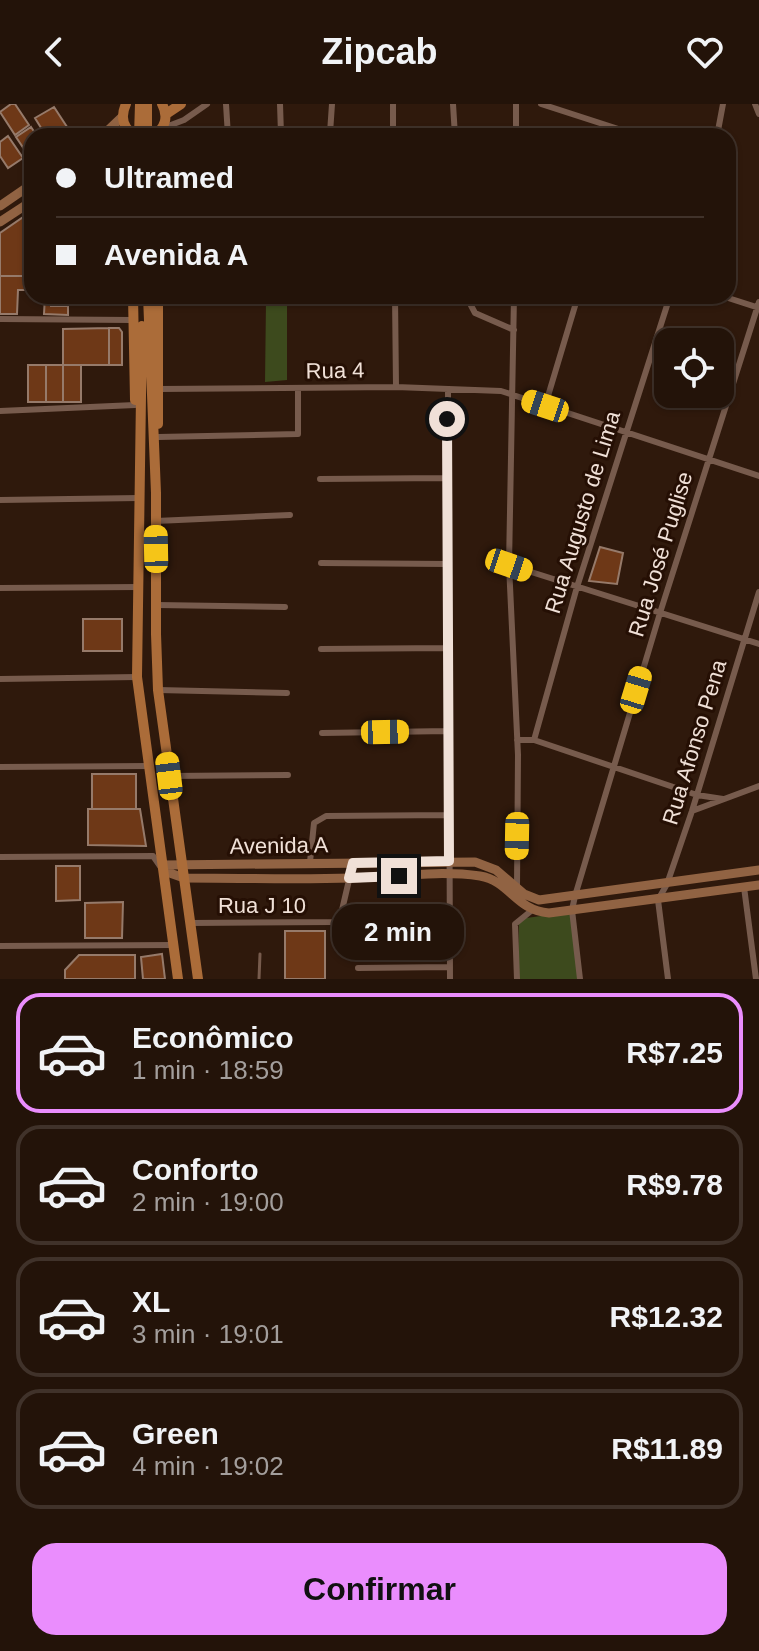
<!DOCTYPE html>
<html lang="pt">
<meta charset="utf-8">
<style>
body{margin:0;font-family:Helvetica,sans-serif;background:#2f2017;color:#f1f3f6;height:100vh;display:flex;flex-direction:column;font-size:30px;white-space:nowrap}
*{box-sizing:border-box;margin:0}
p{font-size:26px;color:#a39e9c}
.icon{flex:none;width:44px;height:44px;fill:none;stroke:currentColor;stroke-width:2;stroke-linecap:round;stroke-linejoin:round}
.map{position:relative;height:875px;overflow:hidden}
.panel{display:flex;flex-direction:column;background:#231309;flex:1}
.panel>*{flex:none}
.top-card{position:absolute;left:24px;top:24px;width:712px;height:176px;border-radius:24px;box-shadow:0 2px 6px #0004,0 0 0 2px #40322a;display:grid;align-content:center;height:176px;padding:0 32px;background:#231309}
.buttons{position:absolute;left:654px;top:224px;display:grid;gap:16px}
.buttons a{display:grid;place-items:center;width:80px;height:80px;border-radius:16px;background:#231309;box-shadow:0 2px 6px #0004,0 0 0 2px #40322a;font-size:40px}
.end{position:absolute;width:36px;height:36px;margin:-18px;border:10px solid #f0e0d7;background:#111;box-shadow:0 0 0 4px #111}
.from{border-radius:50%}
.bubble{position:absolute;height:56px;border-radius:24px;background:#231309;box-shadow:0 2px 6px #0004,0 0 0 2px #40322a;font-size:26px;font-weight:700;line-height:56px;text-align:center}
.car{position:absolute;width:24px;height:48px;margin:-24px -12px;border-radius:10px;box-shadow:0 0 6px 2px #0007;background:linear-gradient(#f5c518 24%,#345 0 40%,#f5c518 0 76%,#345 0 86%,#f5c518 0)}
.top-card b{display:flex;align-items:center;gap:28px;height:76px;font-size:30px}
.top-card b+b{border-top:2px solid #40322a}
.top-card i{width:20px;height:20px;background:#f1f3f6}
ul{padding:14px 0 0;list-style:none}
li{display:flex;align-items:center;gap:24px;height:120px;margin:0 16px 12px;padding:0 16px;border:4px solid #40322a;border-radius:24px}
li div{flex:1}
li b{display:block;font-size:30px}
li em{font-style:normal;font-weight:700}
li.active{border-color:#ea8dfd}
li>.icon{width:72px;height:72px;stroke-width:1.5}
.primary-button{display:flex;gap:16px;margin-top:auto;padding:16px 32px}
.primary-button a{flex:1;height:92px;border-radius:24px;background:#ea8dfd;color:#111;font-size:32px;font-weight:700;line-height:92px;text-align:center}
header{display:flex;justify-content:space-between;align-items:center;height:104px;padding:0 32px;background:#231309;font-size:36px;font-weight:700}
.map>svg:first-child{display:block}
.green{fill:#3d4a1d}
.building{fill:#6e3817;stroke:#967a6a;stroke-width:2}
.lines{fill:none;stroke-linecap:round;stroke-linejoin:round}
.lane{stroke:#775b4d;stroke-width:3}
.street{stroke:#775b4d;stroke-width:6}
.secondary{stroke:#916343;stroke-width:9}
.primary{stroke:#ab6c39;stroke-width:10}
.route{stroke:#f0e0d7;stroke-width:10}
.labels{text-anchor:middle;stroke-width:6;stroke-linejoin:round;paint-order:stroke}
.street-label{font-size:22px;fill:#f0e0d7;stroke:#250f04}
</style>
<header><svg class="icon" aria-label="back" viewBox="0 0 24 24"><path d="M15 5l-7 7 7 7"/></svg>Zipcab<svg class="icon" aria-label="heart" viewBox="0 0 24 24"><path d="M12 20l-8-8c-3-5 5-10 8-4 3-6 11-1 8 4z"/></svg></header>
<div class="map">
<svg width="759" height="875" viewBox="0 0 759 875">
<rect width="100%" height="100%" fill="#2f190c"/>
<path class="green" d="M 266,197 L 287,198 L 287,276 L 265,278 Z
M 570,808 L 579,875 L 518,875 L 519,815 Z"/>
<path class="building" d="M 11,0 L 15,0 L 29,21 L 15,31 L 0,8 Z
M 54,3 L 69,26 L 59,32 L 46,32 L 35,14 Z
M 31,23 L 37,32 L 32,32 L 32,53 L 30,54 L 16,33 Z
M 8,32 L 23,54 L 8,64 L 0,52 L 0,38 Z
M 32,107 L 32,172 L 0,172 L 0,129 Z
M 0,172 L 27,172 L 27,186 L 18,186 L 17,210 L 0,210 Z
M 45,192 L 51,192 L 51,202 L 68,202 L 68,211 L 44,210 Z
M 109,224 L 109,261 L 63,261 L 63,225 Z
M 109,224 L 119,224 L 122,228 L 122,261 L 109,261 Z
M 28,261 L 46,261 L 46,298 L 28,298 Z
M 46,261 L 63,261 L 63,298 L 46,298 Z
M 63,261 L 81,261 L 81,298 L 63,298 Z
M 600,443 L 623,449 L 617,480 L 589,477 Z
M 83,515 L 122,515 L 122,547 L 83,547 Z
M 92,670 L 136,670 L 136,705 L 92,705 Z
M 88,705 L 140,705 L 146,742 L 88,741 Z
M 56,762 L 80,762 L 80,796 L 56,797 Z
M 123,798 L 122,834 L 85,834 L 85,799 Z
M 285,827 L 325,827 L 325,875 L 285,875 Z
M 162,850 L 165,875 L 143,875 L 141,853 Z
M 79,851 L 135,851 L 135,875 L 65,875 L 65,866 Z"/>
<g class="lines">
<path class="lane" d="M 259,875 L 260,850"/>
<path class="street" d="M 226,0 L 228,32
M 280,0 L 281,30 L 330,29 L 332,0
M 393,0 L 393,32
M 453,0 L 455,32
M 541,0 L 640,32
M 755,0 L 759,10
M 163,24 L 184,16 L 207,0
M 516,32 L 516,0
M 717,32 L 723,0
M 395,192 L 396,283
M 466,192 L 475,209 L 514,226
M 514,192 L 509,461 L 518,651 L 517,783
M 722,192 L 759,204
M 0,215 L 132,216
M 159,285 L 396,283 L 501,287 L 759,372
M 448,285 L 450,875
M 545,302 L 578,192
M 0,307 L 135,301
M 158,333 L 298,330 L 298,284
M 320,375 L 446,374
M 0,396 L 139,394
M 156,417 L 290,411
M 321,459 L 447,460
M 509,461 L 759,540
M 0,484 L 138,483
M 157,501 L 285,503
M 321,545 L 448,544
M 0,575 L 137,573
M 158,586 L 287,589
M 322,629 L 448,627
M 517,636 L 534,636 L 697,691 L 723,695
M 534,636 L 577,483 L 670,192
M 0,663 L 149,662
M 169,672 L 288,671
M 692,707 L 759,682
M 0,753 L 153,752 L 162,765
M 310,758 L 314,719 L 326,712 L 449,711
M 744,783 L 756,875
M 190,819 L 334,818 L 342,806 L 353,759
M 0,842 L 173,841
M 358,864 L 450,863
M 517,875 L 515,820 L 531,807
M 580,875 L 572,806 L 575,792 L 660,509 L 759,198
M 668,875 L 658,796 L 667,780 L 692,707 L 759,488"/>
<path class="secondary" d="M 102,32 L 123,12
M 0,102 L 32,80
M 0,118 L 32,97
M 163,761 L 475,758 L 496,766 L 524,790 L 539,796 L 759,766
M 164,767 L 184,774 C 240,774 296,776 351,774 C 394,773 438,766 480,772 C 510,777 515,806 549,809 L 759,781"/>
<path class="primary" d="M 126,0 C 120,13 123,25 136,32
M 147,0 L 147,32
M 166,10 L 181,0
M 139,32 L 140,0
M 153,32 C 165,25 169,13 162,0
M 133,192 L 135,296
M 148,192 L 156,389 L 156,530 L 158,586 L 198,875
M 142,222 L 137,573 L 178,875
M 158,320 L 158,192"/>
</g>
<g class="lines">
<path class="route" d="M 399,772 L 349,774 L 353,759 L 449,757 L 447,315"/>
</g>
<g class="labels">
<g class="street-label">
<text transform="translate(335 266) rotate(-1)" y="8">Rua 4</text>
<text transform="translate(582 408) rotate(-73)" y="8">Rua Augusto de Lima</text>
<text transform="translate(660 450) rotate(-73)" y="8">Rua José Puglise</text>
<text transform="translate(694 638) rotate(-73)" y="8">Rua Afonso Pena</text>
<text transform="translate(279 741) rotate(-1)" y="8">Avenida A</text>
<text x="262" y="809">Rua J 10</text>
</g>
</g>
</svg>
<div class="buttons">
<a><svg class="icon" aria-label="locate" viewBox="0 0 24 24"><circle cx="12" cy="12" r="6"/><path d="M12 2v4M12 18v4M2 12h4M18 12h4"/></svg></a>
</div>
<i class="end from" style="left:447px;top:315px"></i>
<i class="end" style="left:399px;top:772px"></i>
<div class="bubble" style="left:332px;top:800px;width:132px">2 min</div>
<i class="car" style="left:545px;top:302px;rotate:288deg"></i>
<i class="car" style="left:156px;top:445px;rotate:359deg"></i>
<i class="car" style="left:509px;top:461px;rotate:109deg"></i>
<i class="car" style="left:636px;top:586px;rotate:17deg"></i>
<i class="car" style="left:385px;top:628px;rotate:89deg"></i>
<i class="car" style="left:169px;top:672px;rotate:353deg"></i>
<i class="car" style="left:517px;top:732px;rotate:181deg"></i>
<div class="top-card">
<b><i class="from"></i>Ultramed</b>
<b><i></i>Avenida A</b>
</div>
</div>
<section class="panel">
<ul>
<li class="active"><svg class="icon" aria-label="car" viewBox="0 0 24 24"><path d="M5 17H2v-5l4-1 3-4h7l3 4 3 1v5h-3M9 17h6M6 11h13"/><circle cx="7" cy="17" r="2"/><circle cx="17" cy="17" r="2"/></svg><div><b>Econômico</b><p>1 min · 18:59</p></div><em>R$7.25</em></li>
<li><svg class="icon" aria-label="car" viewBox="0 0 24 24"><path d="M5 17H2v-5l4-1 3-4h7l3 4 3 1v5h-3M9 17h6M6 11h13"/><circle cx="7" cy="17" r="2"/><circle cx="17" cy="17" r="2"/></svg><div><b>Conforto</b><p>2 min · 19:00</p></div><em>R$9.78</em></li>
<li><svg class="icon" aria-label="car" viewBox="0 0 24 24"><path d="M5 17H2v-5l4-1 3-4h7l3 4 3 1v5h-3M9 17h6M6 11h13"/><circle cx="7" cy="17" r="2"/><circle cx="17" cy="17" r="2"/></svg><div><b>XL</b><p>3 min · 19:01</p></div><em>R$12.32</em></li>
<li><svg class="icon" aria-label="car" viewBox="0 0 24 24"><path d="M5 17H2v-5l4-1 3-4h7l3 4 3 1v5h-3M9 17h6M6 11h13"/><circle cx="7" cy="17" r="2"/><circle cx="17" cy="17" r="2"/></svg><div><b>Green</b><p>4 min · 19:02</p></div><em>R$11.89</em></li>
</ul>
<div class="primary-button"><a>Confirmar</a></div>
</section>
